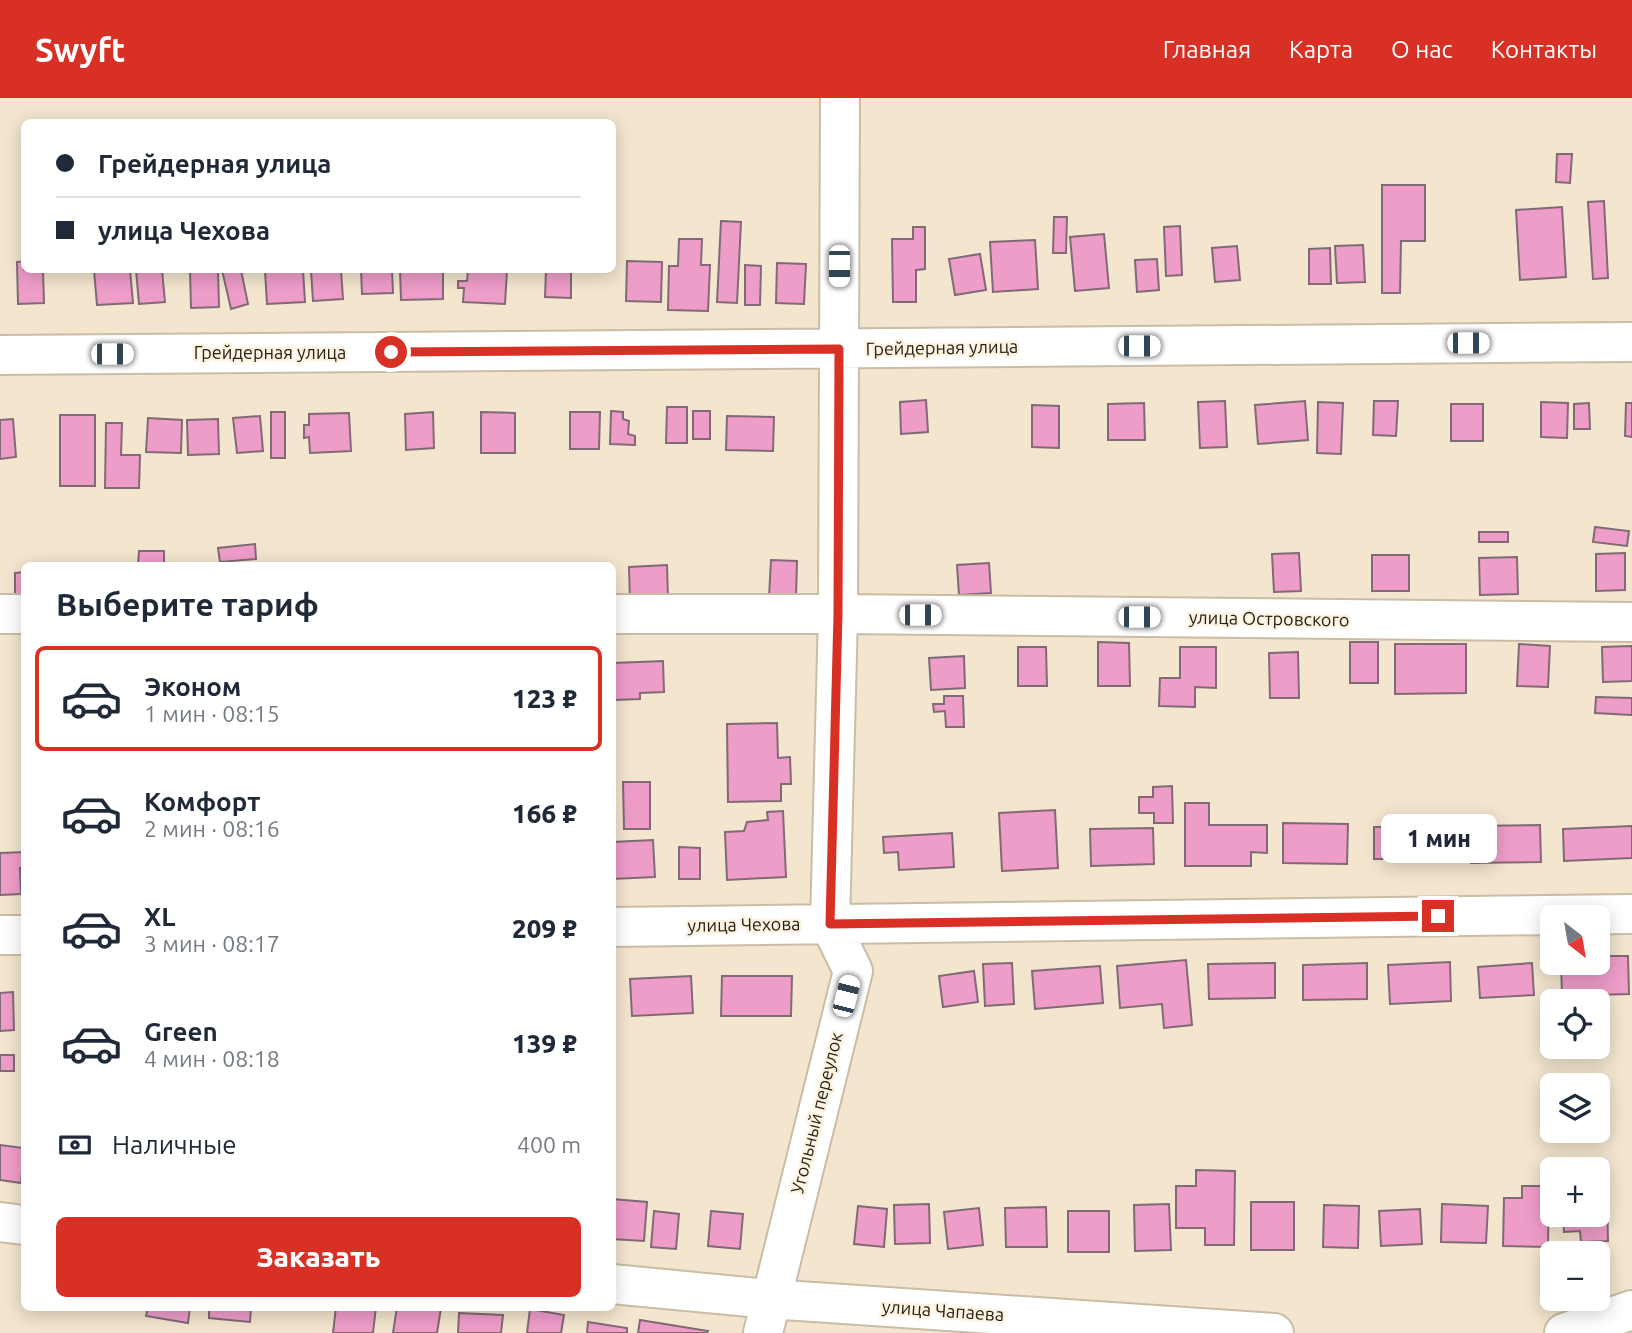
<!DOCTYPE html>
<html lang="ru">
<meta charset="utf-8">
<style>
body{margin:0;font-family:Ubuntu,sans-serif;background:#f6f6f7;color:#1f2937;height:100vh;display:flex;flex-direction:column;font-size:26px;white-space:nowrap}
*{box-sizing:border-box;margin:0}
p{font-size:23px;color:#747a83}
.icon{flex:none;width:38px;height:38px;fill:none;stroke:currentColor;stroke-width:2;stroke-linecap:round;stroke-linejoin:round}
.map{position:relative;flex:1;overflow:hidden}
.sheet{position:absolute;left:21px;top:464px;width:595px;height:749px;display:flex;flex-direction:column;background:#fff;border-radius:10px;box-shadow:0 4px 18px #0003}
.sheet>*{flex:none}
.top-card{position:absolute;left:21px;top:21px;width:595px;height:154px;border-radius:10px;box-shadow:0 4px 18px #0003;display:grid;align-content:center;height:154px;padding:0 35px;background:#fff}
.needle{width:46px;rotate:149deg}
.buttons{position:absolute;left:1540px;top:807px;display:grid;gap:14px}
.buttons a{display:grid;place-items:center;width:70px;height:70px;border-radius:10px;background:#fff;box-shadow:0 4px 18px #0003;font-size:35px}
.end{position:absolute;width:32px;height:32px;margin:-16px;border:9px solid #d93025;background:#fff;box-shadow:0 0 0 4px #fff}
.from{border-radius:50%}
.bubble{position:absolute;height:49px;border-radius:10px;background:#fff;box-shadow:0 4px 18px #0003;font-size:23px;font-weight:800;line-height:49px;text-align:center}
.car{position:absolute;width:21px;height:42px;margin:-21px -10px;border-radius:9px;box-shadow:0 0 5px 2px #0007;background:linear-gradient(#fff 24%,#345 0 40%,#fff 0 76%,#345 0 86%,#fff 0)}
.top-card b{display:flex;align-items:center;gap:24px;height:66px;font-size:26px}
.top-card b+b{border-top:2px solid #e0e1e3}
.top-card i{width:18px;height:18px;background:#1f2937}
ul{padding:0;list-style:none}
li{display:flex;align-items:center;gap:21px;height:105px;margin:0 14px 10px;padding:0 21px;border:4px solid transparent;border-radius:10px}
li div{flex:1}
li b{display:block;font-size:26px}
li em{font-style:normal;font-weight:800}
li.selected{border-color:#d93025}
li>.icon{width:63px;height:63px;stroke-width:1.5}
h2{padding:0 35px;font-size:32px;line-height:84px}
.pay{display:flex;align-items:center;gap:18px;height:77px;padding:0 35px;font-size:26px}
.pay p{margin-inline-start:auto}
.primary-button{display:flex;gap:14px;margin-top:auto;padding:14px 35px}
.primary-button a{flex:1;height:80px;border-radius:10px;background:#d93025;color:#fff;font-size:28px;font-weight:800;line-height:80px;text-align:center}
header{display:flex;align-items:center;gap:42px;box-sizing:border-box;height:98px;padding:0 35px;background:#d93025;color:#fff}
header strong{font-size:33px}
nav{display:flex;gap:38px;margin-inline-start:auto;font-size:24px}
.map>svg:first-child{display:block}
.building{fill:#ee9dc9;stroke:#816975;stroke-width:2}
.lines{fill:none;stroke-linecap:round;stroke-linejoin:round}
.minor-casing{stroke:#cabda6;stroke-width:42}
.minor{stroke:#fff;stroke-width:38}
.route{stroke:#d93025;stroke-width:9}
.labels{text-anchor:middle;stroke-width:5;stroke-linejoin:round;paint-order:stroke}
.street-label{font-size:18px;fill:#272219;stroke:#fef3e0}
</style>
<header>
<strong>Swyft</strong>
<nav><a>Главная</a><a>Карта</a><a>О нас</a><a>Контакты</a></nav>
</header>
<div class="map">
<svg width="1632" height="1235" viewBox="0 0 1632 1235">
<rect width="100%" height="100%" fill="#f3e5ce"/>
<path class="building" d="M 1557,56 L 1572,56 L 1570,85 L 1556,84 Z
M 1382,87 L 1425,87 L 1425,143 L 1401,143 L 1400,195 L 1382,195 Z
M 1604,103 L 1608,180 L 1593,181 L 1588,104 Z
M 1562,109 L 1566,179 L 1520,182 L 1516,112 Z
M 1054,119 L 1067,119 L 1066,155 L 1053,155 Z
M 721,123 L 741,124 L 737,205 L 717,204 Z
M 1180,128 L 1182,177 L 1166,178 L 1164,129 Z
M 913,129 L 925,129 L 925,171 L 916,172 L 916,204 L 893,204 L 892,141 L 913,141 Z
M 1104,136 L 1109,190 L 1075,193 L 1070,139 Z
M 679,141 L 702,141 L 701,167 L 710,167 L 708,213 L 668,212 L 669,168 L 678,168 Z
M 1035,142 L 1038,191 L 993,194 L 990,144 Z
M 1363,147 L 1365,184 L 1337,185 L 1335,148 Z
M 1237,148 L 1240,182 L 1215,184 L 1212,150 Z
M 1330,150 L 1331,186 L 1309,186 L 1309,151 Z
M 980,156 L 986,192 L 955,197 L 949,161 Z
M 1157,161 L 1159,192 L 1137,194 L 1135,162 Z
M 24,163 L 24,172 L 43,172 L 44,205 L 18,206 L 17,164 Z
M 627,163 L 662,164 L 661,204 L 626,203 Z
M 777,165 L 806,166 L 804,206 L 776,205 Z
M 745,167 L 761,168 L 760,207 L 745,207 Z
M 94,172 L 130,172 L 133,205 L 97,207 Z
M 136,172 L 162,172 L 165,204 L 139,206 Z
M 190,172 L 218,172 L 219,209 L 191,210 Z
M 222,172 L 241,172 L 248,206 L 231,211 Z
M 303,172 L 305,204 L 267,206 L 265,173 Z
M 311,172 L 341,172 L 343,201 L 313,203 Z
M 361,172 L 392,172 L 393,195 L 362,196 Z
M 400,172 L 443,172 L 443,201 L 401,202 Z
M 468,172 L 507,172 L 505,206 L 463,204 L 464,190 L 458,190 L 458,183 L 467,183 Z
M 546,172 L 571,172 L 571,200 L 545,199 Z
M 926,302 L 928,334 L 901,336 L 900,304 Z
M 1225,303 L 1227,349 L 1200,350 L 1198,304 Z
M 1305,303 L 1308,342 L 1258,346 L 1255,307 Z
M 1374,303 L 1398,303 L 1396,338 L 1373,337 Z
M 1318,304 L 1343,305 L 1341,356 L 1317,355 Z
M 1541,304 L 1568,305 L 1567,340 L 1541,339 Z
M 1144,305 L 1145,342 L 1108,342 L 1108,306 Z
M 1589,305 L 1590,331 L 1574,331 L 1574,306 Z
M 1626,305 L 1632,305 L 1632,339 L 1625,338 Z
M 1451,306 L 1483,306 L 1483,343 L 1451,343 Z
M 1032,307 L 1059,308 L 1059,350 L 1032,349 Z
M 667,309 L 687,309 L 687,345 L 666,345 Z
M 611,313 L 623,314 L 623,321 L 629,323 L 628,336 L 635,338 L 635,347 L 610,346 Z
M 693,313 L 710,313 L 710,341 L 693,341 Z
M 271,314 L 285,314 L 285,360 L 271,360 Z
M 433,314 L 434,350 L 406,352 L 405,316 Z
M 481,314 L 515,315 L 515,355 L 481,355 Z
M 570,314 L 600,314 L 599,351 L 570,351 Z
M 349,315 L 351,353 L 310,355 L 309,339 L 304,340 L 304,327 L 309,327 L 309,316 Z
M 60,317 L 95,317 L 95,388 L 60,388 Z
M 260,318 L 263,353 L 237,355 L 233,320 Z
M 727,318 L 774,319 L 773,353 L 726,352 Z
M 148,320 L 182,322 L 181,355 L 146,354 Z
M 13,321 L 16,359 L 0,361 L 0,322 Z
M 218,321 L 219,356 L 188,357 L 187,322 Z
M 106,325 L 122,325 L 121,357 L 140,357 L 139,390 L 105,390 Z
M 1595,429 L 1629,433 L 1627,448 L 1593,444 Z
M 1479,434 L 1508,434 L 1508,444 L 1479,444 Z
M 255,446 L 256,461 L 220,464 L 218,450 Z
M 139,453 L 164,453 L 164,467 L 175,467 L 138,467 Z
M 1299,455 L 1301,493 L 1274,494 L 1272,456 Z
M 1625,455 L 1625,492 L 1596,493 L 1596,456 Z
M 1372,457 L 1409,457 L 1409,493 L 1372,493 Z
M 1517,459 L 1518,496 L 1480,497 L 1479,460 Z
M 771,462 L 797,463 L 796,500 L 769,499 Z
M 989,465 L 991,495 L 959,497 L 957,467 Z
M 667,467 L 668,501 L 630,506 L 629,469 Z
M 24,474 L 24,505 L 15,505 L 15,475 Z
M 1098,544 L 1129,545 L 1130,588 L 1098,588 Z
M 1350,544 L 1378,544 L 1378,585 L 1350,585 Z
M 1395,546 L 1466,546 L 1466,595 L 1395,596 Z
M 1519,546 L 1550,548 L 1548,589 L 1517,588 Z
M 1632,548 L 1632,583 L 1603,584 L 1602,549 Z
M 1018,549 L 1046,549 L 1047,588 L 1018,588 Z
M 1180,549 L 1216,549 L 1216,590 L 1195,589 L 1195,609 L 1159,608 L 1160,580 L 1180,580 Z
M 1298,554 L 1299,600 L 1270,600 L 1269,555 Z
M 964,558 L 965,590 L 931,592 L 929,560 Z
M 663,563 L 664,594 L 640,595 L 640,601 L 614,602 L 613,565 Z
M 944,598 L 963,598 L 964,629 L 946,629 L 945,613 L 934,614 L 933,606 L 944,606 Z
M 1596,599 L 1632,600 L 1632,617 L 1595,615 Z
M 777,625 L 778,660 L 790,659 L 791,686 L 781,686 L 781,703 L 728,704 L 727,626 Z
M 623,684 L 650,684 L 650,731 L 624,731 Z
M 1172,688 L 1173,725 L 1154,725 L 1154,715 L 1139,715 L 1139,699 L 1153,699 L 1153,689 Z
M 1185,705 L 1209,705 L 1209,727 L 1267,727 L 1267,755 L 1251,754 L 1251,768 L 1185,768 Z
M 1055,712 L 1058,770 L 1002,773 L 999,715 Z
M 783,713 L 786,779 L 727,782 L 725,734 L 744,733 L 747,724 L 768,722 L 767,714 Z
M 1283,725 L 1348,726 L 1347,766 L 1283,765 Z
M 1540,727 L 1541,764 L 1471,765 L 1471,728 Z
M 1632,728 L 1632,760 L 1564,763 L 1563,731 Z
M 1374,729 L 1445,729 L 1445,761 L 1374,761 Z
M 1153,730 L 1154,766 L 1091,768 L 1090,731 Z
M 952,735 L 954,769 L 899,772 L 898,754 L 884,755 L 883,739 Z
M 653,742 L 655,779 L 612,781 L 612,744 Z
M 679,749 L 700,750 L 700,781 L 679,781 Z
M 24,754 L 24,770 L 20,770 L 21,796 L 0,797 L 0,755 Z
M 1598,858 L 1628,858 L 1629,896 L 1562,898 L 1561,864 L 1598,864 Z
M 1186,862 L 1192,927 L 1164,930 L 1162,906 L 1120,910 L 1117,868 Z
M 1450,864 L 1451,903 L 1390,906 L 1388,867 Z
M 1012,865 L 1014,906 L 985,908 L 983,866 Z
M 1275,865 L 1275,900 L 1209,901 L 1208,866 Z
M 1367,865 L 1367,901 L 1303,902 L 1303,867 Z
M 1532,865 L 1534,897 L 1480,900 L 1478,869 Z
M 1100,868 L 1103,905 L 1035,911 L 1032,873 Z
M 974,873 L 978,904 L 943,909 L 939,878 Z
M 691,878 L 693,915 L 632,918 L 630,881 Z
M 722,878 L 792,878 L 791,918 L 721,918 Z
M 13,894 L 14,932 L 0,933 L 0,895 Z
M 0,957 L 14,957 L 14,973 L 0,973 Z
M 0,1047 L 24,1050 L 21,1085 L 0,1082 Z
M 1196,1072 L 1235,1073 L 1234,1147 L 1205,1147 L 1205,1130 L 1176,1130 L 1176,1088 L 1196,1088 Z
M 1522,1088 L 1549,1088 L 1548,1149 L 1503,1148 L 1504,1100 L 1522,1100 Z
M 1598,1097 L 1607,1097 L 1608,1143 L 1581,1144 L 1580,1133 L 1564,1134 L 1563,1116 L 1598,1116 Z
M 612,1101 L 647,1104 L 644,1143 L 612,1141 Z
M 1251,1104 L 1294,1104 L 1294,1152 L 1251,1152 Z
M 929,1106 L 930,1145 L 895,1146 L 894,1107 Z
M 1169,1106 L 1171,1152 L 1135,1153 L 1134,1107 Z
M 1442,1106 L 1488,1108 L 1486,1145 L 1441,1144 Z
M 1324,1107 L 1359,1108 L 1358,1150 L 1323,1149 Z
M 858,1108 L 887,1111 L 884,1149 L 854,1146 Z
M 1046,1109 L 1047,1149 L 1006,1149 L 1005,1110 Z
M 979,1110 L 983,1147 L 948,1151 L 944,1114 Z
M 1420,1111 L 1422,1146 L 1381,1148 L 1379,1113 Z
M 654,1113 L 679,1116 L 676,1151 L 651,1149 Z
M 711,1113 L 743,1116 L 740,1151 L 708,1148 Z
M 1068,1113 L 1109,1113 L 1109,1154 L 1068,1154 Z
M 148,1209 L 190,1209 L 188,1225 L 146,1218 Z
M 209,1209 L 251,1209 L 250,1224 L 209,1220 Z
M 336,1209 L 376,1209 L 373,1235 L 333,1235 Z
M 397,1209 L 441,1210 L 437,1235 L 393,1235 Z
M 530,1211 L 564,1217 L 561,1235 L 527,1235 Z
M 459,1215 L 503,1217 L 501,1235 L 458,1235 Z
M 640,1222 L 708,1233 L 707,1235 L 638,1235 Z
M 588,1224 L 627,1230 L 627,1235 L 587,1235 Z"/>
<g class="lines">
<g class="minor-casing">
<path id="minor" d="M 0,257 L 1632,244
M 0,516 L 24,516
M 612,516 L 838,516 L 1632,524
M 612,829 L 1632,816
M 0,837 L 24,837
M 0,1124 L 24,1127
M 612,1186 L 769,1201 L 1274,1235
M 763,1235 L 853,873 L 830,826 L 838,516 L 840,0
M 1564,1235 L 1632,1212"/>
</g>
<use href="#minor" class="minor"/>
</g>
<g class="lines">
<path class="route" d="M 391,254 L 839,251 L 838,516 L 830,826 L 1438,818"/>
</g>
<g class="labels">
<g class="street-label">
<text transform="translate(942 250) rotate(-1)" y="6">Грейдерная улица</text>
<text x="270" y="261">Грейдерная улица</text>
<text transform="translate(1269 521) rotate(1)" y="6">улица Островского</text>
<text transform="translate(744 827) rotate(-1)" y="6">улица Чехова</text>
<text transform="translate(817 1015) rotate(-76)" y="6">Угольный переулок</text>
<text transform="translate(943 1213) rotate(4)" y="6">улица Чапаева</text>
</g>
</g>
</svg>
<div class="buttons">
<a><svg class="needle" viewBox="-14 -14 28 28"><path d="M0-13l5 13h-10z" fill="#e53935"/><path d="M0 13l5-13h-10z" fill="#747a83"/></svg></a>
<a><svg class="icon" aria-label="locate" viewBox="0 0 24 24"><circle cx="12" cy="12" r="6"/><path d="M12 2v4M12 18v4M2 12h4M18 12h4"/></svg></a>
<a><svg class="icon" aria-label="layers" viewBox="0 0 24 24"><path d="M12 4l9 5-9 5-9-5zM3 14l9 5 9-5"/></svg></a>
<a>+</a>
<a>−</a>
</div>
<i class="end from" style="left:391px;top:254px"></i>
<i class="end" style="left:1438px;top:818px"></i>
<div class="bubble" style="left:1381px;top:716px;width:116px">1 мин</div>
<i class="car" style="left:839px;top:168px;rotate:180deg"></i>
<i class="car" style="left:1468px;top:245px;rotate:90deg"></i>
<i class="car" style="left:1139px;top:248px;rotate:90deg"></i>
<i class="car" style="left:112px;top:256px;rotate:90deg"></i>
<i class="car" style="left:920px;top:517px;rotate:90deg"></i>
<i class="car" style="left:1139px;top:519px;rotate:90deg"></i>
<i class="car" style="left:846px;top:898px;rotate:14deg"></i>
<div class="top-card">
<b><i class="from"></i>Грейдерная улица</b>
<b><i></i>улица Чехова</b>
</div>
<section class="sheet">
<h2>Выберите тариф</h2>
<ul>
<li class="selected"><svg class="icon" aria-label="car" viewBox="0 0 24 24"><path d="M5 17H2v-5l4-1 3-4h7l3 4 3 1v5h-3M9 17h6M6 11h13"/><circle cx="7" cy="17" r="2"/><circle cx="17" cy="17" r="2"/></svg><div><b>Эконом</b><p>1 мин · 08:15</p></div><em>123 ₽</em></li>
<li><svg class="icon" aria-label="car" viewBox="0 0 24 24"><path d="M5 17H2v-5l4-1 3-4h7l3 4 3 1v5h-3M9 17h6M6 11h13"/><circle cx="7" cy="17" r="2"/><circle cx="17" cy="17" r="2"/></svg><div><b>Комфорт</b><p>2 мин · 08:16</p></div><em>166 ₽</em></li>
<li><svg class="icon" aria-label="car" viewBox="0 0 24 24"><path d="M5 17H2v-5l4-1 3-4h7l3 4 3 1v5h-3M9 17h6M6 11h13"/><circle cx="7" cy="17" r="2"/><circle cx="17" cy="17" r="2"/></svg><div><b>XL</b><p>3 мин · 08:17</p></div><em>209 ₽</em></li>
<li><svg class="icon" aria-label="car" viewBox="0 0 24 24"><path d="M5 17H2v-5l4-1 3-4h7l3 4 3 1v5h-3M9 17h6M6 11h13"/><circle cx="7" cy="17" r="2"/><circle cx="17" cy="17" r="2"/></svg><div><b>Green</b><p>4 мин · 08:18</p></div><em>139 ₽</em></li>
</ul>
<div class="pay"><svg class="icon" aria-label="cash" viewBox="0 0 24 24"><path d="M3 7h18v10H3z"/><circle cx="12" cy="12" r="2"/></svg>Наличные<p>400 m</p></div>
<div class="primary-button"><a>Заказать</a></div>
</section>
</div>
